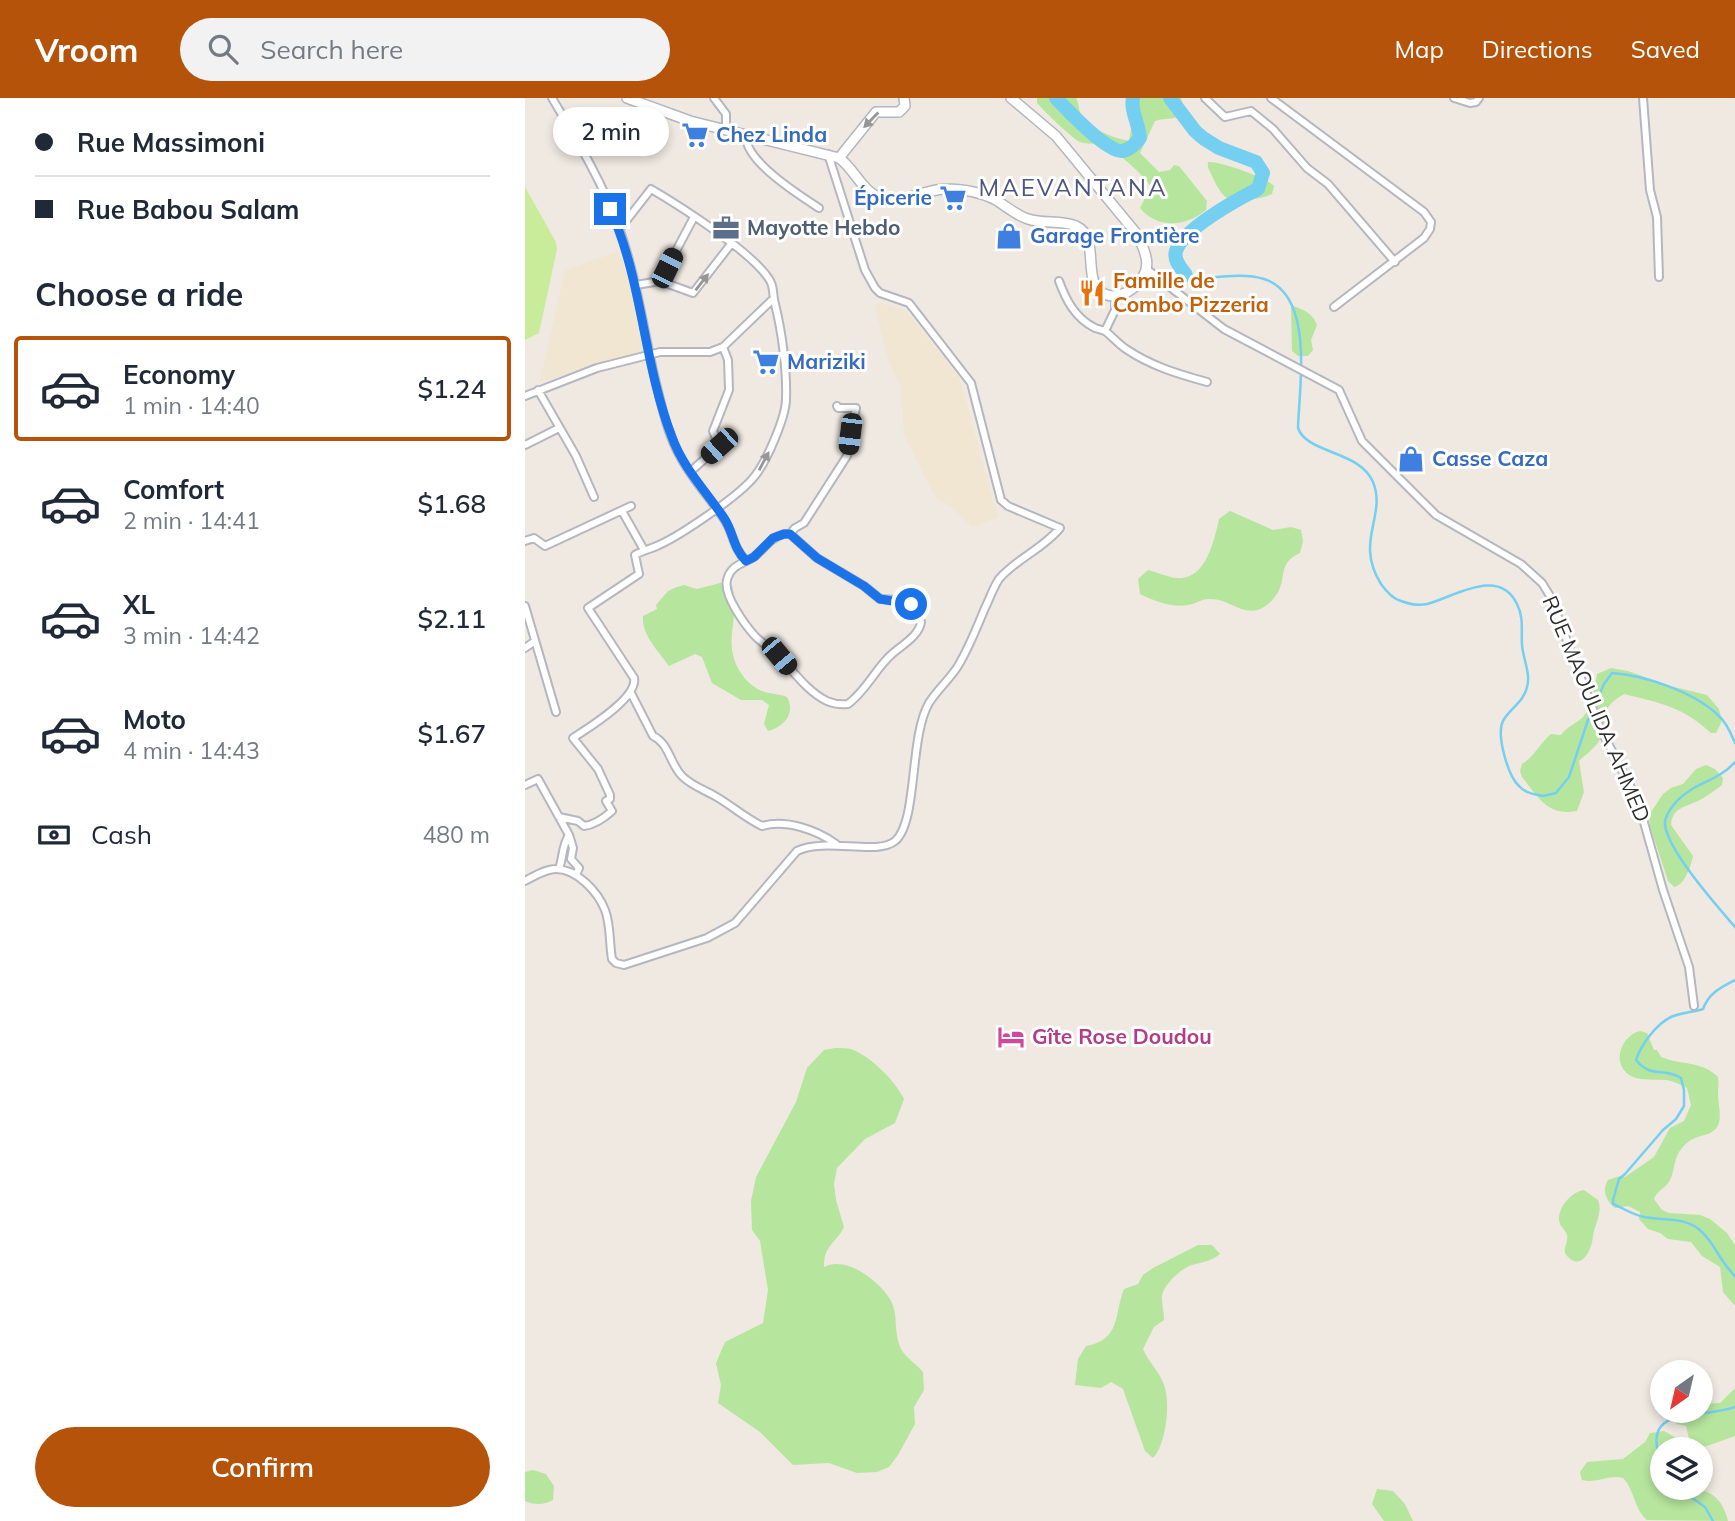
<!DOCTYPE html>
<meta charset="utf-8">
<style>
body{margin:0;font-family:Mulish,sans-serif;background:#f2f2f3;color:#1f2937;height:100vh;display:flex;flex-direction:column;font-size:26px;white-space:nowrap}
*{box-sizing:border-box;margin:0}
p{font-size:23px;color:#747a83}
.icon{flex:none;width:38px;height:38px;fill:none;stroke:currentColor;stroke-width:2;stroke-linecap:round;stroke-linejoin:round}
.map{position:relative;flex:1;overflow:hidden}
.panel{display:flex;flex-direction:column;background:#fff;width:525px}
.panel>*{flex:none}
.banner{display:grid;align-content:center;height:154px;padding:0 35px;background:#fff}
.needle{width:46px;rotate:214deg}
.controls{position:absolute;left:1125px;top:1262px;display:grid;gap:14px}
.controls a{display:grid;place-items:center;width:63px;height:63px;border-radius:50%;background:#fff;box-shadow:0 4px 10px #0003;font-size:35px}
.end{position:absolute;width:32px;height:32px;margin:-16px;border:9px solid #1a73e8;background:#fff;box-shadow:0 0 0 4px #fff}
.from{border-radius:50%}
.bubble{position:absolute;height:49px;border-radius:24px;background:#fff;box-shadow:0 4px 10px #0003;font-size:23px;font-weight:600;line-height:49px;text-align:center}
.car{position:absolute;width:21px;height:42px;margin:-21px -10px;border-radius:9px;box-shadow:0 0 5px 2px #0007;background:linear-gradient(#222 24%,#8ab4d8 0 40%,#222 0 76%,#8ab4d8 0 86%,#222 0)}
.banner b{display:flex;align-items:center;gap:24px;height:66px;font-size:26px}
.banner b+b{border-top:2px solid #e0e1e3}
.banner i{width:18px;height:18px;background:#1f2937}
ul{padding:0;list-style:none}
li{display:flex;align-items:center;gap:21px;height:105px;margin:0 14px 10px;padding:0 21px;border:4px solid transparent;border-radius:7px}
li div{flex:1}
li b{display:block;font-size:26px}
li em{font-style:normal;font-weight:600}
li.current{border-color:#b45309}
li>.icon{width:63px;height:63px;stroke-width:1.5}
h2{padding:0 35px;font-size:32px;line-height:84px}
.pay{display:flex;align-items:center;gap:18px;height:77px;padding:0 35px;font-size:26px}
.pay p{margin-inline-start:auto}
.cta{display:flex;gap:14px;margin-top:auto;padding:14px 35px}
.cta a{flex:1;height:80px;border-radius:42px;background:#b45309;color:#fff;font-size:28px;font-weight:600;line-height:80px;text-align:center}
header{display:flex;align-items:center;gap:42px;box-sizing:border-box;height:98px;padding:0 35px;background:#b45309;color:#fff}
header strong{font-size:33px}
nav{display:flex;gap:38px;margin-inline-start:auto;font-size:24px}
.search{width:490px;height:63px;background:#f2f2f3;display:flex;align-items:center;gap:18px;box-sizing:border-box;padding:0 24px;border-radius:38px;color:#747a83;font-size:26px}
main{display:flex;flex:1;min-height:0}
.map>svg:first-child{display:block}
.education{fill:#f0e6d1}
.green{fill:#b6e59e}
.pitch{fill:#c9ec9a}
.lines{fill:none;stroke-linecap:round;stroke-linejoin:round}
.stream{stroke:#75cff0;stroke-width:2.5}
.river{stroke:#75cff0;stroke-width:14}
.street-casing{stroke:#b4b7c1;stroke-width:10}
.secondary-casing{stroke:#b4b7c1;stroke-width:12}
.street{stroke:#fff;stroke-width:6}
.secondary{stroke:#fff;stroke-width:9}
.oneway{fill:#969696}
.route{stroke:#1a73e8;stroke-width:9}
.labels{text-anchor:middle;stroke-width:6;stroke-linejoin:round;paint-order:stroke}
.shop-label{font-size:21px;font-weight:bold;fill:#366cbe;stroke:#fff;text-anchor:start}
.service-label{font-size:21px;font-weight:bold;fill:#4e5e75;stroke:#fff;text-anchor:start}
.food-label{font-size:21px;font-weight:bold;fill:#c56008;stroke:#fff;text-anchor:start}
.street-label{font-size:21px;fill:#2e2e2e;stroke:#fff}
.hotel-label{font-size:21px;font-weight:bold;fill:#b23c85;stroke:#fff;text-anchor:start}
.quarter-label{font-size:24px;letter-spacing:2px;fill:#4d5680;stroke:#fff}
</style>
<header>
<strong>Vroom</strong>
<div class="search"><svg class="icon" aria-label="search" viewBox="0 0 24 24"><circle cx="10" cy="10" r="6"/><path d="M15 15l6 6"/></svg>Search here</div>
<nav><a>Map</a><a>Directions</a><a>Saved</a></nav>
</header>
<main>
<section class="panel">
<div class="banner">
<b><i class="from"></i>Rue Massimoni</b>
<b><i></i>Rue Babou Salam</b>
</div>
<h2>Choose a ride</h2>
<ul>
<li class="current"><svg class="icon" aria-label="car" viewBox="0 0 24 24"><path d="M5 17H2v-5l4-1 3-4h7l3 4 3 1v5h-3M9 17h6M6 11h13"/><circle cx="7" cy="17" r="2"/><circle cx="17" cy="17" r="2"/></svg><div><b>Economy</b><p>1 min · 14:40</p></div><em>$1.24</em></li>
<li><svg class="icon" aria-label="car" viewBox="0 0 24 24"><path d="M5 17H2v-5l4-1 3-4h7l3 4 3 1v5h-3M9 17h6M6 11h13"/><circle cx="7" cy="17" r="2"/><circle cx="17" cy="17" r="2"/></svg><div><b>Comfort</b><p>2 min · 14:41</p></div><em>$1.68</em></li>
<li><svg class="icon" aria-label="car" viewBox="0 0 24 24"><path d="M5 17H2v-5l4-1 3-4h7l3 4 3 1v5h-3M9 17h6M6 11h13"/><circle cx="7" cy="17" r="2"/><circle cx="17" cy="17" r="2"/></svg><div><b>XL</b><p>3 min · 14:42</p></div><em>$2.11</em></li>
<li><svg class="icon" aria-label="car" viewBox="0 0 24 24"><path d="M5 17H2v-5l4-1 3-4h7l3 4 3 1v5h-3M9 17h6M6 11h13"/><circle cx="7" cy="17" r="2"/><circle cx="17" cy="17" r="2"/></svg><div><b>Moto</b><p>4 min · 14:43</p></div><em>$1.67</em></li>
</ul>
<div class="pay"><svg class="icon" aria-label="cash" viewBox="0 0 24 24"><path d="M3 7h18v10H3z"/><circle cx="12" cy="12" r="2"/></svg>Cash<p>480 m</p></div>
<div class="cta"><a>Confirm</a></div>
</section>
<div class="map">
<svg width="1210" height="1423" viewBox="0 0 1210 1423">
<rect width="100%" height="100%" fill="#efe9e1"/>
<path class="education" d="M 94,153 L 108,195 L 119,253 L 15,284 L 40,172 Z
M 356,205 L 380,212 L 434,279 L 473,419 L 447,429 L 427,409 L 412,401 L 403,385 L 379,336 L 376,289 L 364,264 L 350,208 Z"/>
<path class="green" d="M 512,0 L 551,0 C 554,5 553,11 556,16 C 563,31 589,40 604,43 L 611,0 L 656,0 L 660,14 C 651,23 641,19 630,23 L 615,55 L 634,74 L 645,72 L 649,67 L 654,68 L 682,103 L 681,112 C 661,129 632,131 615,110 L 626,89 C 620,78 588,49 575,46 C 568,45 560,47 553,43 C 544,37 520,14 512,5 Z
M 683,64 C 693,63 742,79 749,88 L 747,96 C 737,102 725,99 716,106 C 700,102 695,95 688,80 C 685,73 682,71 683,64 Z
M 768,208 C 779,211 788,216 792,227 L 786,242 L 788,252 L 783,258 L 773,258 L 767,253 L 766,209 Z
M 705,413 L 748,432 L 766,429 L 776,432 L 778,443 L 775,455 C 750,466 764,483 749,500 C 724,529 707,499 684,501 C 676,501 670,506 663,507 C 647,510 629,503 615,496 L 613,481 L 623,472 C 632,474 642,479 651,480 C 681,483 689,443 694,421 Z
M 199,484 L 207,487 C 217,522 194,545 218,578 C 223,585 232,592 240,594 C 248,596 255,596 262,599 C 271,615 259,629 243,633 L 239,626 L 244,607 L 237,602 L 216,602 L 187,585 L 177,559 L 170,556 L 144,568 C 134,554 116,536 118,518 L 132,511 L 131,507 L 143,493 L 152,489 L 159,487 L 172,491 Z
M 1086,570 L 1103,573 L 1145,588 L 1182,597 L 1194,611 L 1197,623 L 1191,635 L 1186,635 C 1158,609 1136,605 1099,596 C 1069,614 1087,620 1074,643 C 1070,650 1060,657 1054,663 L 1059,694 L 1052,713 C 1023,719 1013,699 997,679 L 995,673 L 997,666 C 1010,658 1015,645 1026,636 L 1036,637 C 1042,628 1051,626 1058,619 C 1068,608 1069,590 1072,576 Z
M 1181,667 L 1190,671 L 1198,680 L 1197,687 C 1189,693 1181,699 1173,703 C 1160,709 1147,710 1146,727 L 1168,758 C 1166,768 1160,787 1149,789 L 1143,783 L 1125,728 L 1124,717 L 1138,696 L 1146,690 L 1158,686 L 1171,671 Z
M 1115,933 L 1122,935 L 1129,952 L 1132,952 L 1136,959 C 1155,967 1178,963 1193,979 C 1194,985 1193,990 1193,996 C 1193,1011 1202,1031 1180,1037 C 1171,1039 1163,1042 1157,1050 C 1149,1059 1150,1070 1146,1080 C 1142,1090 1132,1092 1129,1101 L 1137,1112 L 1144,1115 L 1175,1117 L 1185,1121 L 1202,1135 L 1210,1147 L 1210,1208 L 1198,1194 L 1195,1169 L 1177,1158 L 1166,1144 L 1143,1141 L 1135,1135 L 1123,1131 L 1114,1121 L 1115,1114 L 1103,1108 L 1090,1110 C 1082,1103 1076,1093 1083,1082 L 1095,1078 L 1100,1079 L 1129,1059 L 1145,1030 L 1159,1023 L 1166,1007 L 1162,990 C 1156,987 1149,983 1141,982 C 1131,981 1118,983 1108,979 C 1085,969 1095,938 1115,933 Z
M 310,950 C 315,950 322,950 326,951 C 346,958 370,983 379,1001 L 370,1025 L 340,1041 L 312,1070 L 309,1086 L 311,1102 L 319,1129 C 310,1147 299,1146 299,1169 C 321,1157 355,1183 366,1203 C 373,1216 369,1232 374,1246 C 377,1258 390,1264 398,1274 L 399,1292 L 389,1309 L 390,1326 L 373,1357 L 364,1369 L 352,1374 L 332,1375 L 304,1365 L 268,1367 L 235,1334 L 193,1305 L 196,1287 L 191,1265 L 200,1244 L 238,1225 L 243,1192 L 235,1143 L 227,1132 L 226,1103 L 231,1079 L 271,1004 L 282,970 L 299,952 Z
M 1059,1092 L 1073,1102 C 1078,1115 1070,1125 1068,1138 C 1067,1151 1057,1174 1042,1158 C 1036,1151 1044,1145 1042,1137 C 1041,1132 1035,1129 1034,1123 C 1033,1109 1046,1094 1059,1092 Z
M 673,1147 L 687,1147 L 695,1156 C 681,1167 671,1163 659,1171 C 651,1176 636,1190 637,1201 C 637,1208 639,1214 639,1222 L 629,1229 L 618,1251 C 624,1265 636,1275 640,1290 C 645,1308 641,1346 628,1360 L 620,1353 L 598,1291 L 586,1284 L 576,1290 L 550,1287 L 553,1261 L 561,1248 C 596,1242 589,1216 599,1191 L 613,1186 L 618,1177 L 628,1170 Z
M 1210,1290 L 1210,1338 L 1179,1349 L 1165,1345 L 1161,1328 L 1152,1326 L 1149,1322 L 1149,1317 L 1155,1313 L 1176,1312 L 1176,1306 L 1195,1305 Z
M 1139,1333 L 1153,1341 L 1162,1351 L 1138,1351 L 1138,1390 C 1168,1390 1194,1386 1203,1423 L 1122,1422 C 1109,1411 1110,1393 1098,1380 C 1084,1376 1072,1386 1057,1382 L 1055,1374 L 1062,1364 L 1098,1361 L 1120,1344 L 1125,1335 Z
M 8,1372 L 21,1376 L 29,1388 L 28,1402 C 19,1407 9,1407 0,1403 L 0,1374 Z
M 852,1391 L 868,1393 L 880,1406 L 888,1423 L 859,1423 L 847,1406 Z"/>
<path class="pitch" d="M 0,89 L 31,144 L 32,151 L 14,235 L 0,242 Z"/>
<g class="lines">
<path class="stream" d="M 668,181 C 690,180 718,174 739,181 C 790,197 774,289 773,330 C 782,356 834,352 848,384 C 862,418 829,443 856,486 C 861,493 868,501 876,503 C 884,506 893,508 902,506 C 929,499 974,468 992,506 C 999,520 996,532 997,547 C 998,561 1006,576 1002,589 C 999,604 984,611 978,623 C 971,637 983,678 994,688 C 1000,695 1009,696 1018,698 L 1031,695 L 1044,679 L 1063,622 L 1079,586 L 1087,575 C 1119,577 1169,594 1193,617 C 1201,624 1206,635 1210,645
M 1210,664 C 1194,683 1168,685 1152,703 C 1147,708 1139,719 1140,727 C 1143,753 1192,808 1210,829
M 1210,882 C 1195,890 1184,895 1178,911 C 1168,914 1155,915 1146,919 C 1131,926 1116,947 1111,962 C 1126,981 1139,969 1156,980 L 1159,992 L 1159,1008 L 1151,1021 L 1138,1032 L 1100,1076 L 1094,1081 L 1088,1102 L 1088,1106 C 1098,1110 1108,1117 1119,1119 C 1138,1123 1161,1118 1177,1134 C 1190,1146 1195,1164 1210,1178
M 1138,1367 C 1110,1305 1177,1322 1210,1309
M 1153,1390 L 1180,1409 L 1188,1423"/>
<path class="river" d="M 531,0 C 541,11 583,55 597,53 C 605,52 610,46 615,40 C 614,27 605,11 608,0
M 645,0 L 670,33 L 678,40 L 694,50 L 731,64 L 738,75 L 733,91 C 713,101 658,131 651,153 C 648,162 656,170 661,177"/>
<g class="street-casing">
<path id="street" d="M 27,0 C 52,42 79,87 95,133 C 113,184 119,237 132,289 C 138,313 143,338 156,360 C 168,382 185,400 199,421 C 209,436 207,448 221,463
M 189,0 L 201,16 L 201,32
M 680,0 L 700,19 L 726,13 L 748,31 L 782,70 L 803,86 L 870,164
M 746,0 L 899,114 L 906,124 L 905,131 L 899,140 L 809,209
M 929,0 L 945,5 L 951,4 L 954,0
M 1118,0 L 1125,92 L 1132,119 L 1134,179
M 221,38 C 220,63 274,97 294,110
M 623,172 L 699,231 L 814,292 L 837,343 L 911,417 L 996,466 L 1017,485 L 1025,498 L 1075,630 L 1113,703 L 1138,792 L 1164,869 L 1169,908
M 135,183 L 169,119
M 534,183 C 541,202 550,220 570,230 C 570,230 580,233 580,233 C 587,238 593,246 601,251 C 626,268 653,276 682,284
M 111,187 L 135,183 L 168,195 L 206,146
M 580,233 L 590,212 L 590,198
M 13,292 L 51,358 L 69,399
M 0,298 L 72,270 L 135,254 L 185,254 L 198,249 L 248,201
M 0,347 L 34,330
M 165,374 L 194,348 L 188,333 L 204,292 L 203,262 L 198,249
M 97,413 L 119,452
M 259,436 L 265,436 L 292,460 L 339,488 L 355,501 L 373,502 L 386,506 L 396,524 C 394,538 377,547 367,556 C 350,571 342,592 323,606 C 315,607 309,606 302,603 C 283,594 269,574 255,559 C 247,551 238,546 230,538 C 220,527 198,497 202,482 C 206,466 219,466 230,458 C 240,450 246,439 259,436 Z
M 265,436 L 270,430 L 279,425 L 322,358 L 331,310 L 313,310 L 312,308
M 0,443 L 9,440 L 20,448 L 106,408
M 0,508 L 31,614
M 0,550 L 10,543
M 106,595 L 128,638 C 144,645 145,666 157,678 C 167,688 178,691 190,698 C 206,707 220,720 237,728 C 261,721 292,732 311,746
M 0,687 L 13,681 L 44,737 C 37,747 38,760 34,771
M 34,719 L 53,723 L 59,728 C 70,727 79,720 87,713 L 81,703 L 85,701 L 85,697 L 73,671 L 48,640 C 63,630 113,600 109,580 L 63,510 L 114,476 L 110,457 C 118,452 126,451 134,447 C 156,437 214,398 229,379 C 241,365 261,319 261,301 C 262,272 257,234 250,206 C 247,197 250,189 244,181 C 227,154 155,108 126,91 L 94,132
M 44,737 L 48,750 L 46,761 L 54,770 L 51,777
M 0,783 C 9,778 21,771 31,771 C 52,771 73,794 80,812 C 86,828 84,844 87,861 L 91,865 L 99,867 L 182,840 L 210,825 L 272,753 C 300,739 352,758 370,743 C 393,724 384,639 404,605 C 412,592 425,581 433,568 C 444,550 452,529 460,510 C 465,500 468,490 474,481 C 492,460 518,451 535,430 L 483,408 L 476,402 L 446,285 L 384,205 L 355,195 L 350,190 L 340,172 L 303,56"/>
</g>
<g class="secondary-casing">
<path id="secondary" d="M 102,0 L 165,23 L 314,60 C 329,70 337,94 356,100 C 378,106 398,92 419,91 C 436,91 456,94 471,102 C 482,109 491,117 503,121 C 518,126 536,122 551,128 C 579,141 551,194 587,198 C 593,198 602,195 607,191 C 629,174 623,157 611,135 L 531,38 L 486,0
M 314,60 L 351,14 L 374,14 L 380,8 L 379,0"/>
</g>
<use href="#street" class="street"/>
<use href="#secondary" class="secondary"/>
</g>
<defs><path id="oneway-solid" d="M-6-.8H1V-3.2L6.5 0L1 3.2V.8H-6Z" transform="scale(1.75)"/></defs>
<g class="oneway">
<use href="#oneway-solid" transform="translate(346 22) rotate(134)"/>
<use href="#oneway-solid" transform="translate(177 184) rotate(-52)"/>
<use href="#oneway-solid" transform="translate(239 363) rotate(-62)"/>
</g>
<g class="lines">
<path class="route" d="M 85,111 C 118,183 118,265 147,339 C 158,370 181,393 199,420 C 209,435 207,448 221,463 L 229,459 L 248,440 L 259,436 L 265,436 L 292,460 L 339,488 L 355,501 L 386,506"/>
</g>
<defs>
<g id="supermarket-bare" transform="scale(2.1)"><path d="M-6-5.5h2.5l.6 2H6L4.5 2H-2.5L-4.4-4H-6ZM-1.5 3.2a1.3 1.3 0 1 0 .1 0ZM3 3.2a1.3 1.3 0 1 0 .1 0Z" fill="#3f7fe0" stroke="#fff" stroke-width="2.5" paint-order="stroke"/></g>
<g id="office-bare" transform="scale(2.1)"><path d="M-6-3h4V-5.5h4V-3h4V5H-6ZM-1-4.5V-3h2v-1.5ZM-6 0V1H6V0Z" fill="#5c6f8a" stroke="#fff" stroke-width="2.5" paint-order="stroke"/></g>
<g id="shop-bare" transform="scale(2.1)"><path d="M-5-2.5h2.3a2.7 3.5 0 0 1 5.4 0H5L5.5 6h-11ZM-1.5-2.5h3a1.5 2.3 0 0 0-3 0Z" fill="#3f7fe0" stroke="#fff" stroke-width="2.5" paint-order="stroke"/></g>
<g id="restaurant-bare" transform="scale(2.1)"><path d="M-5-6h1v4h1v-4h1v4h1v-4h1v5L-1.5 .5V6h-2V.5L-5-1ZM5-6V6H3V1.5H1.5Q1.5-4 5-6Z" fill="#e8710a" stroke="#fff" stroke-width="2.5" paint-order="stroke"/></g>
<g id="hotel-bare" transform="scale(2.1)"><path d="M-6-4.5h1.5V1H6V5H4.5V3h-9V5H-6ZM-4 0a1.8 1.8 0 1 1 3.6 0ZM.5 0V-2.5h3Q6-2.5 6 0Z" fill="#d1479c" stroke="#fff" stroke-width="2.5" paint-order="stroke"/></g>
</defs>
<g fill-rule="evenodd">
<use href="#supermarket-bare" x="170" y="37"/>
<use href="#supermarket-bare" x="428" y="100"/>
<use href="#office-bare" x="201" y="130"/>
<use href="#shop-bare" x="484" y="138"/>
<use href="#restaurant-bare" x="567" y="195"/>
<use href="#supermarket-bare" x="241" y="264"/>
<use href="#shop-bare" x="886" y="361"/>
<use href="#hotel-bare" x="486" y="939"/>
</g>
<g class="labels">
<g class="shop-label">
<text x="191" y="44">Chez Linda</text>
<text x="407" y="107" text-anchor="end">Épicerie</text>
<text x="505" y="145">Garage Frontière</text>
<text x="262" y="271">Mariziki</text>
<text x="907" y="368">Casse Caza</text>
</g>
<g class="service-label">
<text x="222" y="137">Mayotte Hebdo</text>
</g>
<g class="food-label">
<text x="588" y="190">Famille de<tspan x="588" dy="24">Combo Pizzeria</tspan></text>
</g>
<g class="street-label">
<text transform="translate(1071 611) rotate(67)" y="7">RUE MAOULIDA AHMED</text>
</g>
<g class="hotel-label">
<text x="507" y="946">Gîte Rose Doudou</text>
</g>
<g class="quarter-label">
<text x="548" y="98">MAEVANTANA</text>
</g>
</g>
</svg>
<div class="controls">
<a><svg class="needle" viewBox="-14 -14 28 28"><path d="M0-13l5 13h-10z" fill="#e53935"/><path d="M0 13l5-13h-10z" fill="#747a83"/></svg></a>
<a><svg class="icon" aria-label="layers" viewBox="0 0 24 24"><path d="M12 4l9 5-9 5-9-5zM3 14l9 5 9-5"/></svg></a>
</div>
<i class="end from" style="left:386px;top:506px"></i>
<i class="end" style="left:85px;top:111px"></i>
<div class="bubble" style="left:28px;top:9px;width:116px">2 min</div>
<i class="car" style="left:142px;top:170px;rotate:26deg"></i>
<i class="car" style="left:325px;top:336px;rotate:187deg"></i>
<i class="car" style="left:194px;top:348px;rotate:228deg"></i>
<i class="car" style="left:254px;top:558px;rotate:140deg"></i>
</div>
</main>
